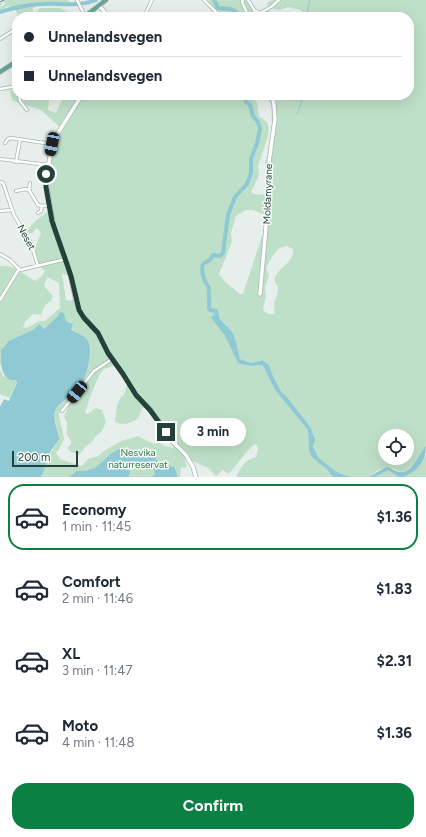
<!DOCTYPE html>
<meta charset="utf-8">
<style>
body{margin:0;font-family:Figtree,sans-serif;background:#f6f6f7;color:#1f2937;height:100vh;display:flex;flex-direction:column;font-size:15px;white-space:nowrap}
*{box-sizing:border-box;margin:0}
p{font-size:13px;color:#747a83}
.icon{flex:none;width:22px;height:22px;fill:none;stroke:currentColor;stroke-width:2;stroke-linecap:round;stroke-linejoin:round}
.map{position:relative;height:477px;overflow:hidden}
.sheet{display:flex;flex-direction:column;background:#fff;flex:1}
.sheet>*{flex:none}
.top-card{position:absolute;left:12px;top:12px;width:402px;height:88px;border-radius:16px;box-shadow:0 4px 16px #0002;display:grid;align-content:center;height:88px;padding:0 12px;background:#fff}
.buttons{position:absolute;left:378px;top:429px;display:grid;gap:8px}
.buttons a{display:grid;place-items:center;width:36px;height:36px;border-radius:50%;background:#fff;box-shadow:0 4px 16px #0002;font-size:20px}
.scale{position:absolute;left:12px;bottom:10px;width:66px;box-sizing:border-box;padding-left:4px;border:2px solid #24423a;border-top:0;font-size:11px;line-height:14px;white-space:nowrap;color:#24423a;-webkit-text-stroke:3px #f7fbf9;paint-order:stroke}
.end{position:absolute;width:18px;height:18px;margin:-9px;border:5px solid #24423a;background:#fff;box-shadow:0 0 0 2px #fff}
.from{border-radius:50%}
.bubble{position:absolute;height:28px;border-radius:14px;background:#fff;box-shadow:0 4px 16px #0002;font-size:13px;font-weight:700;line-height:28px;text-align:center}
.car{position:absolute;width:12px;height:24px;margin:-12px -6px;border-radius:5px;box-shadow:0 0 3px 1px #0007;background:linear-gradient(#222 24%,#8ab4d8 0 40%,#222 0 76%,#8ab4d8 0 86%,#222 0)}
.top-card b{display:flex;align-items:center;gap:14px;height:38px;font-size:15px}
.top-card b+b{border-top:1px solid #e0e1e3}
.top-card i{width:10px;height:10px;background:#1f2937}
ul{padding:7px 0 0;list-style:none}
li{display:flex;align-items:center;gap:12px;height:66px;margin:0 8px 6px;padding:0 4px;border:2px solid transparent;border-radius:16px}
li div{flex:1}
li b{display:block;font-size:15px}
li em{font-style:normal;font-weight:700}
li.on{border-color:#0b8043}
li>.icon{width:36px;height:36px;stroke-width:1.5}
.button{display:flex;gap:8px;margin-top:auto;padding:8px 12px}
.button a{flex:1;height:46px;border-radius:16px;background:#0b8043;color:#fff;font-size:16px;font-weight:700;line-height:46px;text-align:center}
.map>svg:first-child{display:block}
.green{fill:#bfe0c8;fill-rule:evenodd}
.water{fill:#8ec9d4}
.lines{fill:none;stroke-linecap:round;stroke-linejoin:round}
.stream{stroke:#8ec9d4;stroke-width:1}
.river{stroke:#8ec9d4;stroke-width:4}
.minor-casing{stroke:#a8b8b2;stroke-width:4}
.tertiary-casing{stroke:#a8b8b2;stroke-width:5}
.secondary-casing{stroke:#a4bbb3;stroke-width:5}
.primary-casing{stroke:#c2cac8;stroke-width:5.5}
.minor{stroke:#fff;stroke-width:2.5}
.tertiary{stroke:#fff;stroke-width:3.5}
.secondary{stroke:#fff;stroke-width:3.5}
.primary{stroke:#6aa596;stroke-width:4}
.rail{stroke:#5f7d75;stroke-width:1;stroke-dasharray:8 4;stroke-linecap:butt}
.route{stroke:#24423a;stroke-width:5}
.labels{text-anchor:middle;stroke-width:3;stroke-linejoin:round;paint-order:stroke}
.street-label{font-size:10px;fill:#24423a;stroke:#f7fbf9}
.park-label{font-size:10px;fill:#2d7a4b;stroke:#f7fbf9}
</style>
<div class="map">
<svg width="426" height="477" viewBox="0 0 426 477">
<rect width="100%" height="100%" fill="#e6efeb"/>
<path class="green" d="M 2,0 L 68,0 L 70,3 C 63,5 46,3 38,3 L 33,8 L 32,17 L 18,16 L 16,10 L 8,6 L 0,11 L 0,7 L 6,4 Z
M 209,0 L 250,0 L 257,13 L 267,10 L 270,11 L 268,17 L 227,17 L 214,12 L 208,5 Z
M 273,0 L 426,0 L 426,446 L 415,463 L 406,471 L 400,472 L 392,468 L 378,470 L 368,477 L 356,477 L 347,476 L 335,471 L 318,457 L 313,446 L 314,440 L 312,430 L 287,397 L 281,391 L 273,376 L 269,366 L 261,360 L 251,363 L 240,359 C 237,350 237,341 232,332 C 228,325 220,320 216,313 L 212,318 L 225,336 L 238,363 C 243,365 248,367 253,366 C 257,366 259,364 263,366 L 275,390 L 308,430 L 309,450 L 311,454 L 321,465 L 326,468 L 334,477 L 236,477 C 241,466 244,461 256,457 L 258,449 L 257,445 L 255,444 C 244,452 238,465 228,474 L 223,470 L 216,476 L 208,468 L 186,458 L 185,461 L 187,466 L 185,468 L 181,467 L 180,477 L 32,477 C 39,468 60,444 58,434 C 57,427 53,417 56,410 C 58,405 68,398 73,394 C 83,384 96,354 88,341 C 84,334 77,334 71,328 L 71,322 L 66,321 L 64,314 L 60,312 L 57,317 L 44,329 L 39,324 L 33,330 L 8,341 L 0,367 L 0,266 C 14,264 24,275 35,281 L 42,276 L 45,271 L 38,265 L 35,247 L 41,233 L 37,228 L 31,234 L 27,231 L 33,223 L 51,209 C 49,189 46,169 52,149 C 54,143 59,136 63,130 L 41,110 L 22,104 L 12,100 L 10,88 L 22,102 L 31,95 L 46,96 L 49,101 L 48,110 L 56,113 L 62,100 L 62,95 L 252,95 L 257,103 L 259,116 L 267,122 L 269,127 L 268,136 L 258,166 L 259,175 L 251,192 L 254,194 L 269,195 L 270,172 L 265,163 L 269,151 L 274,127 C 269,120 274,109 270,102 C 268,100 265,97 263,95 L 409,95 L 409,17 L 301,17 L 302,14 L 301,10 L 288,7 L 279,10 L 274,9 L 273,6 L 270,7 L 267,5 L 268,2 ZM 246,210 L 253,210 L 266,215 L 265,234 L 262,236 L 243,294 L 240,294 L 225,282 L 219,274 L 232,242 L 231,233 L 236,216 ZM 287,246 L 293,249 C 295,262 278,268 275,277 C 274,282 278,285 278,289 C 278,295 274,300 274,305 C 274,309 275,311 274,314 C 269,315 265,313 263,309 L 266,296 L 265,288 L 269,275 L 266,269 C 268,264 275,250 280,248 C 282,247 284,247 287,246 ZM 62,274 L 72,275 L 74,297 L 71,301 L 66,300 ZM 47,277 L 59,283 L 60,308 L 45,321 C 34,320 33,328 23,328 L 25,322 L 33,314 L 41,315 L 45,305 L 51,301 L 53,296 L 44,286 ZM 113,366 L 117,368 L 127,384 L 124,395 C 115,400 117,413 115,422 C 122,426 133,423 138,418 C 140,415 141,411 142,408 L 145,408 L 153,418 L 174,448 L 164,446 L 156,440 L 154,444 L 138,436 L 121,441 L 104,451 L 98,456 L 88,459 L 85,463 L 81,466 L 60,459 L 56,453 L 61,446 L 64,439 L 59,415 L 60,410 L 67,401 L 70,399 L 71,401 L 64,416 L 67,423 L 67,435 L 71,441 L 71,444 L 67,448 L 71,452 L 79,455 L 83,450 L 86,446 L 92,442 L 96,436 L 102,431 L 106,422 L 102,410 L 96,408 L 88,414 L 85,413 C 88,404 97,375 104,369 C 107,368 111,367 113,366 ZM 385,436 L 407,436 L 407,458 L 385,458 Z
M 40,8 L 60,8 L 68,12 L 70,17 L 35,17 L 36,12 Z
M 0,370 L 3,376 L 16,380 L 17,382 L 10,398 L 0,394 Z
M 426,455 L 426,477 L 375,477 L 388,470 C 392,471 395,476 399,476 C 412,477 420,464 426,455 Z"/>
<path class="water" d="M 60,312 L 64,313 L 66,321 L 73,324 L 71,329 C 77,334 84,334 88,341 C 94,351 86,379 79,388 C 74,395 56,404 55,412 C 53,421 58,430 59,439 L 50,452 L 42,475 L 40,477 L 0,477 L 0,407 L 4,399 L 9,401 L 17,383 L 16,380 C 0,381 1,363 1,350 L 6,345 L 8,341 L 33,330 L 39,324 L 44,329 L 57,317 Z
M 217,312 C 218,320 228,325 232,332 C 237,341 237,349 240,359 L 251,363 L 262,360 L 269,365 L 273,376 L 281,391 L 287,397 L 311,428 L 315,440 L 313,446 L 318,457 L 335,471 L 347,476 L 356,477 L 333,477 L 326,468 L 321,465 L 311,456 L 309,450 L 308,430 L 275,390 L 263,366 C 259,364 257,366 253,366 C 248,366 243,365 238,363 L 225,336 L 212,319 L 211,317 Z
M 426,446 C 426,458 421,466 411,473 C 408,474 405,477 402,477 C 396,477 393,472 388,470 L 375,477 L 368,477 L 387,467 C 392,468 396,473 402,472 C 413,472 419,453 426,446 Z
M 121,448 C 134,452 133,458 147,449 L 152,451 L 159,464 L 174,467 L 177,474 L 177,477 L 151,477 L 155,474 L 154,470 L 148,470 L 135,466 L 130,469 L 129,477 L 69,477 L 77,471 L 85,471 L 95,468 L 112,453 Z"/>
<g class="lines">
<path class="stream" d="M 0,5 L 2,3
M 305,17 L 307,12 L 310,0
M 297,114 L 304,95"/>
<path class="river" d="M 214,0 L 218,8 L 230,9 L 235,11 L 237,17
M 0,12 C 14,8 28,4 43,4 C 60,3 79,7 96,0
M 217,316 L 216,311 L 210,310 L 209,308 C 210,301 208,295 209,288 C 205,283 200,271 203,264 L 210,260 L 213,255 L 220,256 L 223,253 L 228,215 L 235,197 L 247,184 L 251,173 L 251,159 L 257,143 L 260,129 L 258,122 L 253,116 L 250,105 L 246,102 L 245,95"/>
<g class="minor-casing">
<path id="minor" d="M 77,0 L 85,16
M 204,0 L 216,12 L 228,17
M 243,0 L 242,2 L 249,17
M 248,0 L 255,11 L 260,13 L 271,7 L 279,0
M 90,17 L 104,14
M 144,17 L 152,0
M 0,39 L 17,28
M 0,89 L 17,86
M 19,95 L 20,101 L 27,110
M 5,143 L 8,139 L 11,138 L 52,144
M 0,159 L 48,165
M 16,162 L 20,140
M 0,182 L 3,183 L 14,215 L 31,243 L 38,266
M 29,190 L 30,183
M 16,191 L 25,189 L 29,190 L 38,205 L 42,206 L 49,205
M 0,211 L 12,210
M 38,213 L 41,211 L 42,206
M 0,254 L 10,260 L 20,270 L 66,259
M 0,300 L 19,269
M 62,411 L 94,371 L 112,359"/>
</g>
<g class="tertiary-casing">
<path id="tertiary" d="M 260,294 L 266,227 L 269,162 L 275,119 L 274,105 L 272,95"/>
</g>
<g class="secondary-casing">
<path id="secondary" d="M 99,6 L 104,11 L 105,17
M 82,95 L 56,136 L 52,144 L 46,181 L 54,228 L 68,266 L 77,305 L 82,315 L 98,333 L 108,353 L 123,374 L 136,395 L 151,410 L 171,440 L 186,455 L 193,467 L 196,477"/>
</g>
<g class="primary-casing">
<path id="primary" d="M 84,17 L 106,0
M 0,72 L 17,61"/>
</g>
<use href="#minor" class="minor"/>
<use href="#tertiary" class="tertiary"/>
<use href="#secondary" class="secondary"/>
<use href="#primary" class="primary"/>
<path class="rail" d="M 0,2 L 4,0"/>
</g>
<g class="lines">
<path class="route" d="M 46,174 L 46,187 L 52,221 L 71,276 L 79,310 L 84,318 L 98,333 L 108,353 L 123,374 L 136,395 L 150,410 L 166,432"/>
</g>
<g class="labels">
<g class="street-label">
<text transform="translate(267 194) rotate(-88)" y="4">Moldamyrane</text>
<text transform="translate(27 237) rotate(62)" y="4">Neset</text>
</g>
<g class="park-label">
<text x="138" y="456">Nesvika<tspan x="138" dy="12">naturreservat</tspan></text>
</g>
</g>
</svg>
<div class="buttons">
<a><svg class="icon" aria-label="locate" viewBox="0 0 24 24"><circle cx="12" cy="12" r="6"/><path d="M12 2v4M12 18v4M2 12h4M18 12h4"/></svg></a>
</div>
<div class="scale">200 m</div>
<i class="end from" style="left:46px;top:174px"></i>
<i class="end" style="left:166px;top:432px"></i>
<div class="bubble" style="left:180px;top:418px;width:66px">3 min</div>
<i class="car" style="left:52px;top:144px;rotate:191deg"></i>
<i class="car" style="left:77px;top:392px;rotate:219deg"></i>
<div class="top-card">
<b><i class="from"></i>Unnelandsvegen</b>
<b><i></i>Unnelandsvegen</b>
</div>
</div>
<section class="sheet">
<ul>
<li class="on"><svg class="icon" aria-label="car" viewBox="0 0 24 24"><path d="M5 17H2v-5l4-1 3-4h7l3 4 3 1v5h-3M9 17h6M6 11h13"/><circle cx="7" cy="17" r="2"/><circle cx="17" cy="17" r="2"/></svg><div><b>Economy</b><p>1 min · 11:45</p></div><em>$1.36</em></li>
<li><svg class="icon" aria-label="car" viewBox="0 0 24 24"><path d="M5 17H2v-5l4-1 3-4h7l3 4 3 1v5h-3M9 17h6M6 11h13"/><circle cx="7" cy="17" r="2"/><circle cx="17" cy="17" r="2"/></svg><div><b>Comfort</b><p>2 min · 11:46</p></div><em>$1.83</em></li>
<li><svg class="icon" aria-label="car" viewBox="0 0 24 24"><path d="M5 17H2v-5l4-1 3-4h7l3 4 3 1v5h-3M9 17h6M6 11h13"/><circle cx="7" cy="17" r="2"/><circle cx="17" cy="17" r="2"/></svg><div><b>XL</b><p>3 min · 11:47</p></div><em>$2.31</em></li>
<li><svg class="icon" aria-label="car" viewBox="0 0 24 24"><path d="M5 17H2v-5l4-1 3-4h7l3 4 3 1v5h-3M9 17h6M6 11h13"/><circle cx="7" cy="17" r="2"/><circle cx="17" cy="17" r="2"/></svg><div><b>Moto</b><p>4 min · 11:48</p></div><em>$1.36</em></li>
</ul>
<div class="button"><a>Confirm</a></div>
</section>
